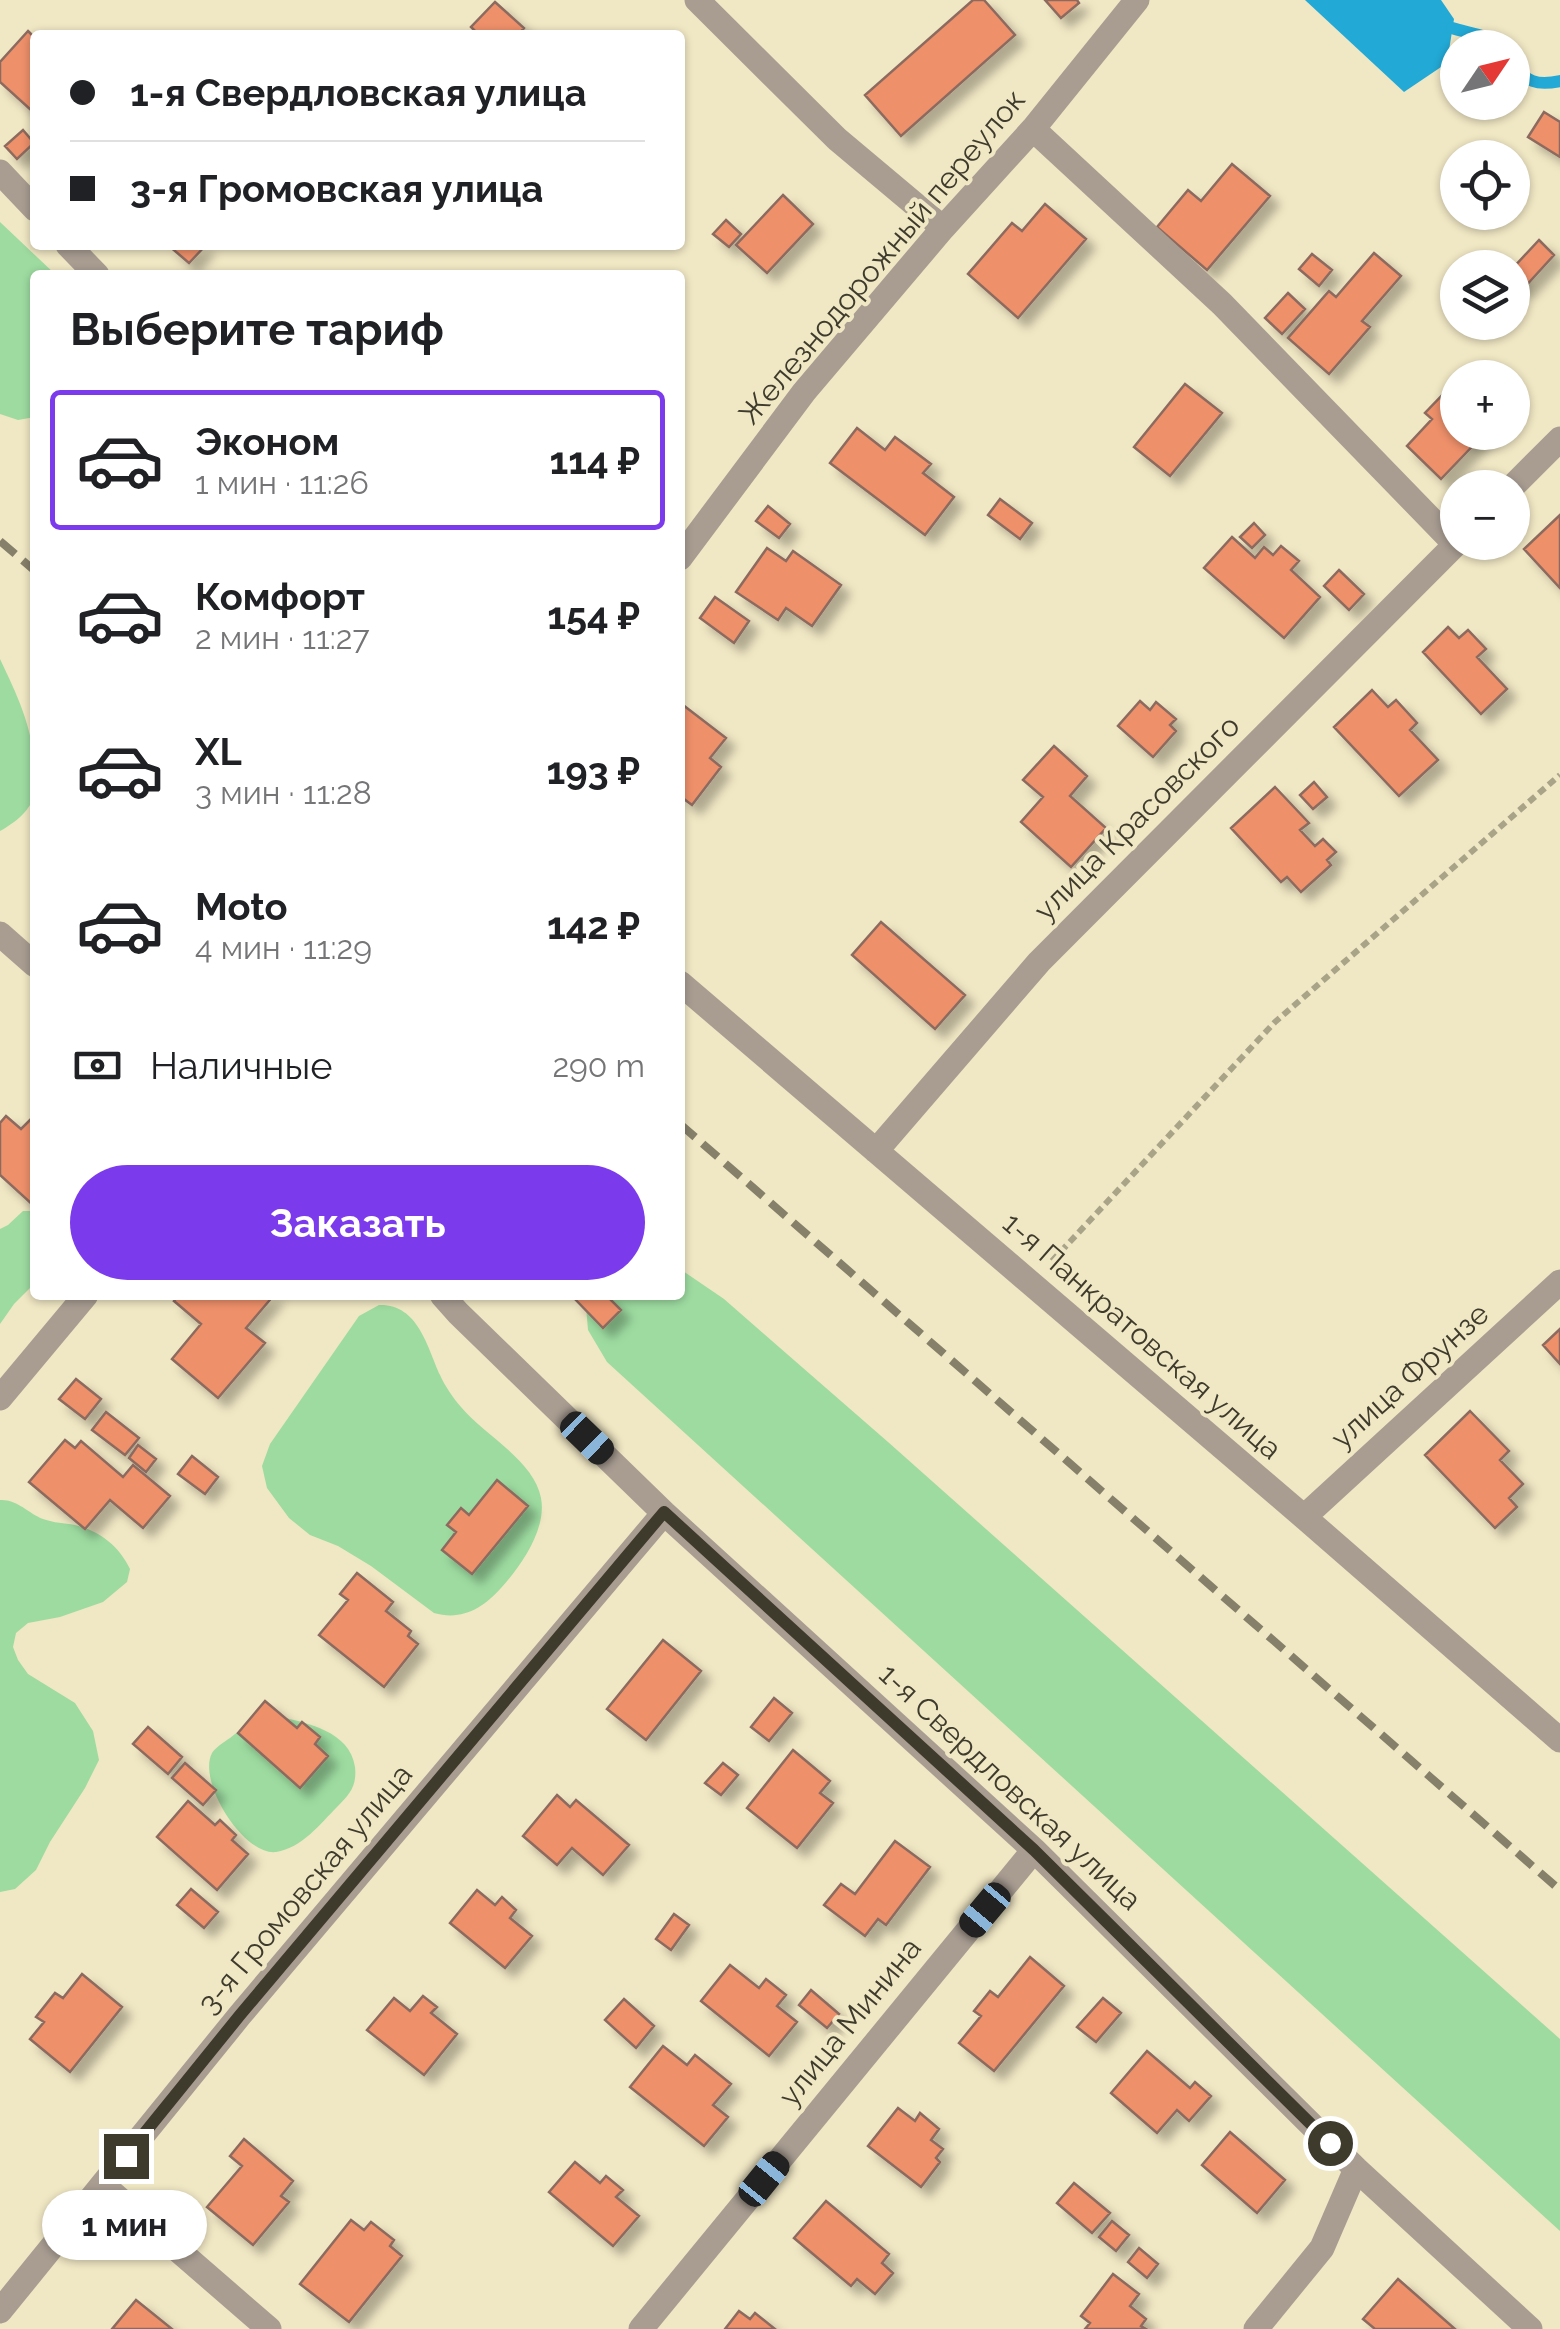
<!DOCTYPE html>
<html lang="ru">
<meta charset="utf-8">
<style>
body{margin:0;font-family:Raleway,sans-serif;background:#f2f2f2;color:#202124;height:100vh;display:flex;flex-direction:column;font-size:38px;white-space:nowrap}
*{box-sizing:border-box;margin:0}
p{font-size:32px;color:#757577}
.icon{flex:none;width:55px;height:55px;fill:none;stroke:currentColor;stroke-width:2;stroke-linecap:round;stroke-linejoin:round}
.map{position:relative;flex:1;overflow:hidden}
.panel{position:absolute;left:30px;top:270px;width:655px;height:1030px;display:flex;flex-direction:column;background:#fff;border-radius:10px;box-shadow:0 2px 8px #0004}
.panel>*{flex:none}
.hud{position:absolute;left:30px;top:30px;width:655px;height:220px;border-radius:10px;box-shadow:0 2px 8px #0004;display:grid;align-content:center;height:220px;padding:0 40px;background:#fff}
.needle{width:65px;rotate:55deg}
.buttons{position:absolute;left:1440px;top:30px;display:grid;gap:20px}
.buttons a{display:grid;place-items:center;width:90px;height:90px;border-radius:50%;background:#fff;box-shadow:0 2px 8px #0004;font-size:50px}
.end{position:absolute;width:45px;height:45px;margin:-22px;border:12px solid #3e3b2d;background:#fff;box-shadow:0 0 0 5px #fff}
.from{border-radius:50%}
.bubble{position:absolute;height:70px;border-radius:35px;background:#fff;box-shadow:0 2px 8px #0004;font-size:32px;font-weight:700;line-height:70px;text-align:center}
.car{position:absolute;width:30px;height:60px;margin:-30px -15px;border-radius:12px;box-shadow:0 0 8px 2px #0007;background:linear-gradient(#222 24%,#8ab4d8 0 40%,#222 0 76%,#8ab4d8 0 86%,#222 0)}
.hud b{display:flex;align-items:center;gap:35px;height:95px;font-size:38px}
.hud b+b{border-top:2px solid #e0e0e0}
.hud i{width:25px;height:25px;background:#202124}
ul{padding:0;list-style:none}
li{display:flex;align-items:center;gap:30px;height:140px;margin:0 20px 15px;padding:0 20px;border:5px solid transparent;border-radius:10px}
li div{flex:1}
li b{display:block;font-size:38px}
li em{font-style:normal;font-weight:700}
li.on{border-color:#7c3aed}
li>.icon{width:90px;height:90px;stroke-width:1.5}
h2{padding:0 40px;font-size:45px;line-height:120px}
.pay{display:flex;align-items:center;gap:25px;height:110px;padding:0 40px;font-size:38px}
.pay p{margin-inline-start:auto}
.cta{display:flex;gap:20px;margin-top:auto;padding:20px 40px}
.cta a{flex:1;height:115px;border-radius:60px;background:#7c3aed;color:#fff;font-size:40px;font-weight:700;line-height:115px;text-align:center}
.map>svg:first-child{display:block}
.green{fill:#9ddba0}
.water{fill:#22a9d6}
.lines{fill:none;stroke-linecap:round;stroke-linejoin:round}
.stream{stroke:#22a9d6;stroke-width:12}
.building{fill:#ee906a;stroke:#8c6b5e;stroke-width:2.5;filter:url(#shadow)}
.path{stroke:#a9a388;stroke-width:6;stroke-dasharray:8 5;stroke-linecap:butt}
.minor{stroke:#a99d92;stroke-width:25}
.rail{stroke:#86806a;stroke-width:8;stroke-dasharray:20 10;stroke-linecap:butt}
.route{stroke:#3e3b2d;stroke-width:12}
.labels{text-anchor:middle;stroke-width:8;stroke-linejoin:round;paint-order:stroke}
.street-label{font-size:30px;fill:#3e3b2d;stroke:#f0e7c4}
</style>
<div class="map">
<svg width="1560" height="2329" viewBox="0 0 1560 2329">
<defs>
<filter id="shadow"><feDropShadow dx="9" dy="9" stdDeviation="5" flood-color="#0004"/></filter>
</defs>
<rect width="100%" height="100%" fill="#f0e7c4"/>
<path class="green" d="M 0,222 L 56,275 L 35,275 L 35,417 L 18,420 L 0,414 Z
M 0,659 C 19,699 37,736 34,782 C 34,787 35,793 33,798 C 29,812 13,824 0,831 Z
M 23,1211 L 35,1211 L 35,1283 L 14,1304 L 0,1324 L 0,1229 L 8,1225 Z
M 680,1269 L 724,1299 L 888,1442 L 1560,2039 L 1560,2231 L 607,1362 L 588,1330 L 585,1295 L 680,1295 Z
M 379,1305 C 418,1304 427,1346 440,1375 C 445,1386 453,1398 461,1407 C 484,1435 534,1460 541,1498 C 547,1529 521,1566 501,1588 C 483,1608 462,1621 434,1613 L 371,1566 L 338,1546 L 310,1535 L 289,1518 L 267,1488 L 262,1466 L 270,1444 L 359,1316 Z
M 0,1500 C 17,1499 28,1513 43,1519 C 54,1523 64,1523 75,1525 C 100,1531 119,1546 130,1569 L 127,1582 L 103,1602 L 60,1617 L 28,1623 L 16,1633 L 13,1647 L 18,1660 L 28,1674 L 75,1703 L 93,1731 L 99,1760 L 85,1788 L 50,1842 L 36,1870 L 15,1889 L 0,1892 Z
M 277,1716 C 307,1723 350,1731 355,1767 C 357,1786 350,1794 337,1807 C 320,1824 302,1848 276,1852 C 244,1856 197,1782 212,1753 C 216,1747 224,1742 230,1738 C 249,1723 254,1721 277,1716 Z"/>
<path class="water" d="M 1305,0 L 1441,0 L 1454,19 L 1447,63 L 1404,92 Z"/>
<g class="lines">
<path class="stream" d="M 1452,28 C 1470,34 1487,33 1501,48
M 1512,63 C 1526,82 1537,86 1560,81"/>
</g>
<path class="building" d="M 973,0 L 984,0 L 1015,35 L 901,136 L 865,95 Z
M 1045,0 L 1077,0 L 1079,3 L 1061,18 Z
M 495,2 L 524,28 L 518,35 L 479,35 L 471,27 Z
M 28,31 L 35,38 L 35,106 L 31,110 L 0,82 L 0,62 Z
M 1544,112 L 1560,122 L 1560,157 L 1528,137 Z
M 23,130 L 34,143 L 17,159 L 5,146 Z
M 1232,164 L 1270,196 L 1207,270 L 1157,227 L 1188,190 L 1201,201 Z
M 783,195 L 813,224 L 767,273 L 736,245 Z
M 1045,204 L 1086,239 L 1018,318 L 968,274 L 1012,223 L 1022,231 Z
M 726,220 L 741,234 L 729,247 L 713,234 Z
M 1539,240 L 1554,255 L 1523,289 L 1512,279 L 1512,269 Z
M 168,245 L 204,245 L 205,246 L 189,263 Z
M 1374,253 L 1401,276 L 1362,321 L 1370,327 L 1329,374 L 1288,338 L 1329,291 L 1336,297 Z
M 1312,254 L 1332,270 L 1319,286 L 1299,269 Z
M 1288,293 L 1305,309 L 1282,334 L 1265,318 Z
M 1185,384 L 1222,413 L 1170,476 L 1134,447 Z
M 1451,386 L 1458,392 L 1458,432 L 1486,432 L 1441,479 L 1407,446 L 1432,419 L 1425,413 Z
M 857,428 L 885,450 L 895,437 L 931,464 L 923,473 L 954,497 L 925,535 L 830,463 Z
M 1000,499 L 1032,523 L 1020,539 L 988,515 Z
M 768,506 L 790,524 L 779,538 L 756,521 Z
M 1560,515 L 1560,588 L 1524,549 Z
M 1254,523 L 1265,535 L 1252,548 L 1240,537 Z
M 1232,537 L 1255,558 L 1264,547 L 1273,555 L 1281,546 L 1299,561 L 1291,570 L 1320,597 L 1284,638 L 1204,568 Z
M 767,548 L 786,561 L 793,551 L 841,585 L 812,626 L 786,608 L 778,620 L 736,592 Z
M 1339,570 L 1364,594 L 1349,610 L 1324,586 Z
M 715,597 L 749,621 L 734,643 L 700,618 Z
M 1448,627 L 1459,638 L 1468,630 L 1486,649 L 1477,657 L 1507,689 L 1481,714 L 1423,652 Z
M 1372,690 L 1388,707 L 1396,700 L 1417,723 L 1410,730 L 1438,760 L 1399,796 L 1334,727 Z
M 1140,701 L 1150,710 L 1156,702 L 1176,719 L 1170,725 L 1176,731 L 1153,757 L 1118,726 Z
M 683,705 L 726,738 L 710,758 L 721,767 L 692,805 L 680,796 L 680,709 Z
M 1054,746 L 1087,776 L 1070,796 L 1106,828 L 1071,867 L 1021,822 L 1043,797 L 1023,780 Z
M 1314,782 L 1327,797 L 1313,809 L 1300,795 Z
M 1275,787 L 1309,823 L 1300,830 L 1315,846 L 1323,839 L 1336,852 L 1327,860 L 1331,865 L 1301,892 L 1287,877 L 1281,882 L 1231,828 Z
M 881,922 L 965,995 L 935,1029 L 852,955 Z
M 6,1116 L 21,1129 L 30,1120 L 35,1124 L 34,1206 L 0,1175 L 0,1123 Z
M 179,1295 L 274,1295 L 246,1328 L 265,1343 L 218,1398 L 172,1359 L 201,1324 L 174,1301 Z
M 576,1295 L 606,1295 L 621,1310 L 603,1328 L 573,1297 Z
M 1560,1329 L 1560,1364 L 1543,1345 Z
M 76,1379 L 101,1399 L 85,1419 L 59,1399 Z
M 1470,1411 L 1509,1451 L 1500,1460 L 1523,1484 L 1509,1498 L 1517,1507 L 1495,1528 L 1425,1455 Z
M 106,1412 L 139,1438 L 125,1455 L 92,1430 Z
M 65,1440 L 75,1448 L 81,1441 L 123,1477 L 133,1465 L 170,1496 L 143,1528 L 110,1500 L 85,1529 L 29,1482 Z
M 138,1445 L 156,1459 L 146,1472 L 129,1458 Z
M 192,1456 L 218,1477 L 205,1494 L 178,1474 Z
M 497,1480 L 528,1506 L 472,1574 L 442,1550 L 456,1532 L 447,1525 L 461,1508 L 469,1515 Z
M 357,1573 L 393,1602 L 386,1611 L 411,1631 L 408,1636 L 418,1644 L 384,1687 L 319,1635 L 348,1600 L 340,1594 Z
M 663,1640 L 701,1671 L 646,1740 L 607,1709 Z
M 774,1698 L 792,1713 L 769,1741 L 751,1727 Z
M 265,1701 L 297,1728 L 302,1722 L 320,1737 L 315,1744 L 328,1756 L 300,1788 L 238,1733 Z
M 148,1727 L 182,1757 L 168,1774 L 133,1744 Z
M 793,1750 L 830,1781 L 820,1793 L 833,1803 L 797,1848 L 747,1808 Z
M 185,1763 L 216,1790 L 203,1805 L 172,1778 Z
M 723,1763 L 738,1775 L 721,1795 L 705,1783 Z
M 557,1795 L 570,1807 L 576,1800 L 629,1845 L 603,1875 L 572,1848 L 557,1865 L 523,1836 Z
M 188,1801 L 215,1825 L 220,1820 L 236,1835 L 232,1840 L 248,1854 L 217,1890 L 157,1837 Z
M 895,1841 L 930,1867 L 886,1925 L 878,1919 L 865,1936 L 824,1905 L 841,1884 L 855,1894 Z
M 191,1889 L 218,1912 L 204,1928 L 177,1905 Z
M 477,1890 L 495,1905 L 502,1897 L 516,1910 L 510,1918 L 532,1936 L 505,1968 L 450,1923 Z
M 674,1914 L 689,1925 L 671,1950 L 656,1939 Z
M 1030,1957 L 1064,1986 L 994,2071 L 959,2043 L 981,2016 L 974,2011 L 990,1991 L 998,1997 Z
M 730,1965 L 759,1988 L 766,1979 L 786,1995 L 777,2006 L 797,2022 L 769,2056 L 701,2001 Z
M 82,1974 L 122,2007 L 70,2072 L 30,2039 L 44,2022 L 36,2017 L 55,1993 L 63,1998 Z
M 811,1990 L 839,2014 L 827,2028 L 799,2005 Z
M 423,1996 L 437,2007 L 431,2013 L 457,2034 L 424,2075 L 367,2030 L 394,1998 L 410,2011 Z
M 1103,1998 L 1121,2013 L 1096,2042 L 1077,2027 Z
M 624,1999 L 654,2026 L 636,2048 L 605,2020 Z
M 663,2046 L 687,2065 L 695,2055 L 731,2084 L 713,2105 L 728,2117 L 704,2146 L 630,2087 Z
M 1147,2051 L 1190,2088 L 1195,2082 L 1211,2096 L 1189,2121 L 1177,2110 L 1157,2133 L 1111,2093 Z
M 898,2108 L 915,2121 L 920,2113 L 939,2129 L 931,2140 L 943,2149 L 936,2158 L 940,2162 L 921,2187 L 868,2146 Z
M 1230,2132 L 1285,2180 L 1257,2213 L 1202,2165 Z
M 244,2139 L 293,2181 L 281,2196 L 289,2202 L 253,2245 L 207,2207 L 242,2166 L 230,2156 Z
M 575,2162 L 600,2183 L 606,2176 L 623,2190 L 616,2197 L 639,2216 L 613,2246 L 549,2192 Z
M 1074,2183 L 1110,2213 L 1092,2233 L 1057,2203 Z
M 826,2201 L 889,2254 L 882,2263 L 893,2273 L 875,2294 L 857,2279 L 851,2286 L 794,2238 Z
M 351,2220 L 364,2230 L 371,2222 L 394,2240 L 390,2246 L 402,2256 L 349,2322 L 300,2284 Z
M 1112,2221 L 1129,2235 L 1116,2251 L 1099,2237 Z
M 1139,2248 L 1158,2264 L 1147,2278 L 1128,2262 Z
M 1113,2274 L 1139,2294 L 1130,2306 L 1146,2319 L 1141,2326 L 1146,2329 L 1085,2329 L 1090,2323 L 1081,2316 Z
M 1398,2279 L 1455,2329 L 1375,2329 L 1363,2319 Z
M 136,2300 L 172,2329 L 112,2329 Z
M 739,2311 L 750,2319 L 755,2313 L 775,2329 L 725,2329 Z"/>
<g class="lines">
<path class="path" d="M 1052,1261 L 1275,1022 L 1560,775"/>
<path class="minor" d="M 697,0 L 837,139 L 943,228
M 1033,129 L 1222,304 L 1455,544
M 0,172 L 35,209
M 68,245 L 97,275
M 1511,488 L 1560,439
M 680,558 L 804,392 L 943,228 L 1033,129 L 1137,0
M 0,934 L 35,965
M 680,983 L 1304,1517 L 1560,1740
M 876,1151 L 1039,962 L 1458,542
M 442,1295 L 458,1313 L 664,1513 L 1034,1850 L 1356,2169 L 1530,2329
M 0,1398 L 86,1295
M 1304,1517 L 1560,1282
M 103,2185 L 269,2329
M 0,2311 L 240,2015 L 664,1513
M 641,2329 L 1034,1850
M 1256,2329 L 1322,2248 L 1356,2169"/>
<path class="rail" d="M 0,541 L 35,571
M 680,1124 L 1560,1890"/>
</g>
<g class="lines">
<path class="route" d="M 126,2156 L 240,2015 L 664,1512 L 1034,1850 L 1330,2143"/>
</g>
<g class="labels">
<g class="street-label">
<text transform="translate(882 257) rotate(-50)" y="10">Железнодорожный переулок</text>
<text transform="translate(1137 818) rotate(-45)" y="10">улица Красовского</text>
<text transform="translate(1142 1336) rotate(41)" y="10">1-я Панкратовская улица</text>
<text transform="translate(1410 1376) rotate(-42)" y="10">улица Фрунзе</text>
<text transform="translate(1010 1787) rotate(43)" y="10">1-я Свердловская улица</text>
<text transform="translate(305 1889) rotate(-50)" y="10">3-я Громовская улица</text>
<text transform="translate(850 2022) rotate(-51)" y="10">улица Минина</text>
</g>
</g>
</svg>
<div class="buttons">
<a><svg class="needle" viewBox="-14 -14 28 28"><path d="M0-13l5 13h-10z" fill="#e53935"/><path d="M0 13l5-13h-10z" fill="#757577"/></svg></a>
<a><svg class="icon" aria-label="locate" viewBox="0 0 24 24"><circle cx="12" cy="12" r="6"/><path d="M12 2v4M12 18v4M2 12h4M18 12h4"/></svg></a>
<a><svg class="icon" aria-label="layers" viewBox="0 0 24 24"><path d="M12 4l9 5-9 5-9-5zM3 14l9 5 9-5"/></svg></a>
<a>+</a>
<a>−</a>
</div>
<i class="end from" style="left:1330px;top:2143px"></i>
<i class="end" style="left:126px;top:2156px"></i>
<div class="bubble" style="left:42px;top:2190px;width:165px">1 мин</div>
<i class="car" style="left:587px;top:1438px;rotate:134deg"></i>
<i class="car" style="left:985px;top:1910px;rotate:220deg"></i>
<i class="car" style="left:764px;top:2179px;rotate:39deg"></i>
<div class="hud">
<b><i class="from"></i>1-я Свердловская улица</b>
<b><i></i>3-я Громовская улица</b>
</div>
<section class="panel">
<h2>Выберите тариф</h2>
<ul>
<li class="on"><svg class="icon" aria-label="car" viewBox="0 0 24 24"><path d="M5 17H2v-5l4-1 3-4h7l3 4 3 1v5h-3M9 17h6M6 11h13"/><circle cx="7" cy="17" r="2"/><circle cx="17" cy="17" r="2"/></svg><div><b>Эконом</b><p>1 мин · 11:26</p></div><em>114 ₽</em></li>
<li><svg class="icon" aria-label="car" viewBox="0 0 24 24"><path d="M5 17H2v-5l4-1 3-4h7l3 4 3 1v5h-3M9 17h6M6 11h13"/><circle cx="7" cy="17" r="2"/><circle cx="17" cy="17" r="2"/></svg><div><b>Комфорт</b><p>2 мин · 11:27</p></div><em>154 ₽</em></li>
<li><svg class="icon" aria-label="car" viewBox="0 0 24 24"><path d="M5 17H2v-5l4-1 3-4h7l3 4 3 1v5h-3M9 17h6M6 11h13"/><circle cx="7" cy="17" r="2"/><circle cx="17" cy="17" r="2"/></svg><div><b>XL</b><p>3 мин · 11:28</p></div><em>193 ₽</em></li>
<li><svg class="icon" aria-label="car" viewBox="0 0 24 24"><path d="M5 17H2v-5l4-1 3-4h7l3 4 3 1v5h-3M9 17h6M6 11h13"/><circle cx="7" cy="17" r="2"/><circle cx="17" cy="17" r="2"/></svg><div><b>Moto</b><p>4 мин · 11:29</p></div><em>142 ₽</em></li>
</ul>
<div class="pay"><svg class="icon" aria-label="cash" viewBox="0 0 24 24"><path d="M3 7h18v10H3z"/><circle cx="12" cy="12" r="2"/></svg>Наличные<p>290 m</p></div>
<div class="cta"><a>Заказать</a></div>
</section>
</div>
